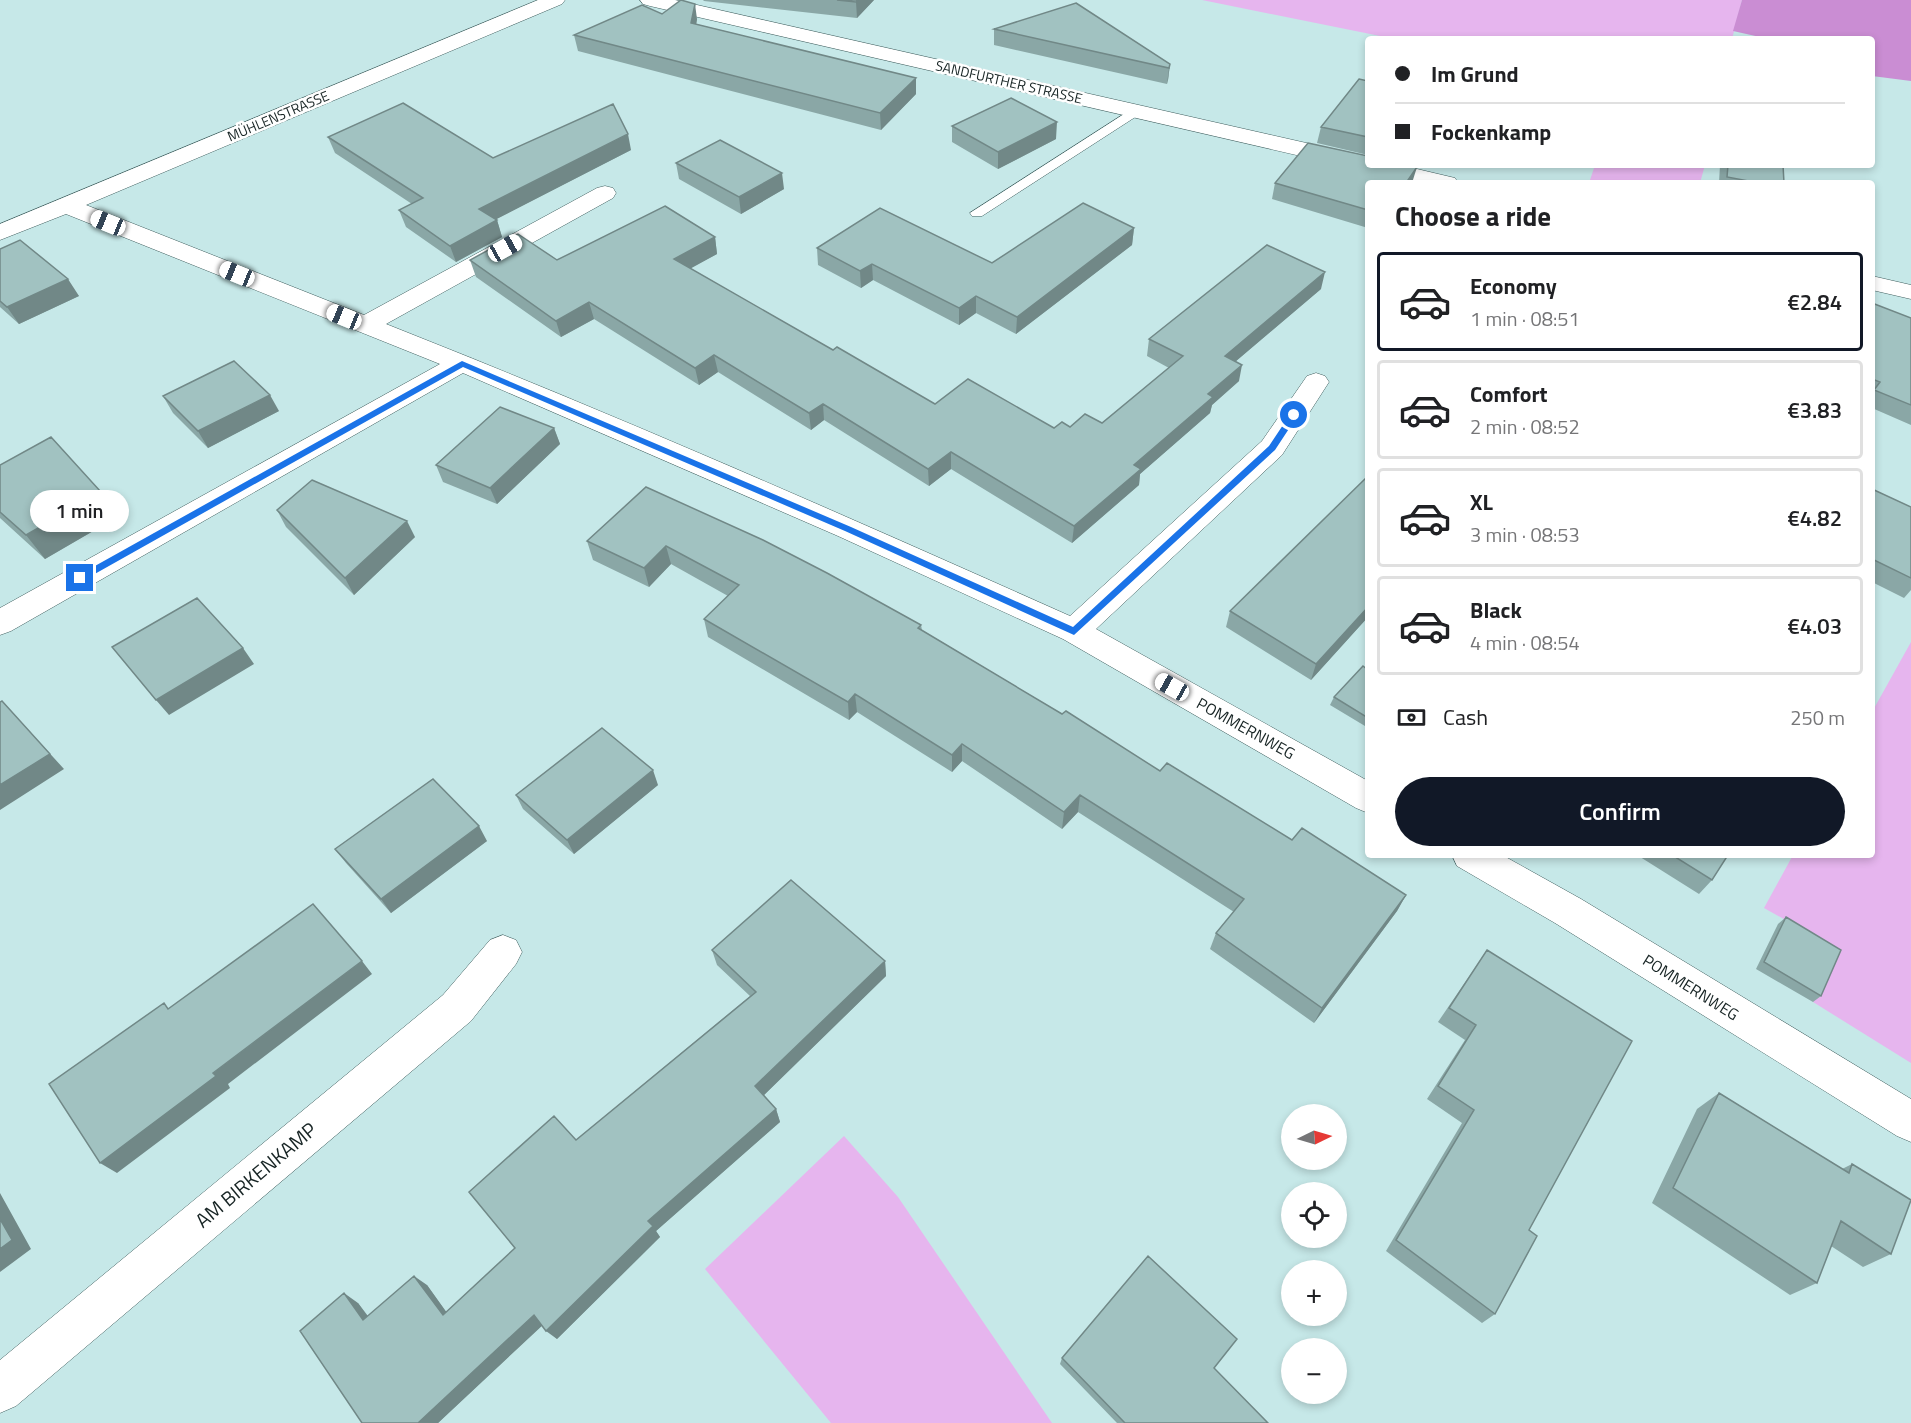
<!DOCTYPE html>
<meta charset="utf-8">
<style>
body{margin:0;font-family:"Titillium Web",sans-serif;background:#f2f2f2;color:#202124;height:100vh;display:flex;flex-direction:column;font-size:22px;white-space:nowrap}
*{box-sizing:border-box;margin:0}
p{font-size:20px;color:#757577}
.icon{flex:none;width:33px;height:33px;fill:none;stroke:currentColor;stroke-width:2;stroke-linecap:round;stroke-linejoin:round}
.map{position:relative;flex:1;overflow:hidden}
.side{position:absolute;left:1365px;top:180px;width:510px;height:678px;display:flex;flex-direction:column;background:#fff;border-radius:6px;box-shadow:0 3px 9px #0003}
.side>*{flex:none}
.hud{position:absolute;left:1365px;top:36px;width:510px;height:132px;border-radius:6px;box-shadow:0 3px 9px #0003;display:grid;align-content:center;height:132px;padding:0 30px;background:#fff}
.needle{width:39px;rotate:85deg}
.controls{position:absolute;left:1281px;top:1104px;display:grid;gap:12px}
.controls a{display:grid;place-items:center;width:66px;height:66px;border-radius:50%;background:#fff;box-shadow:0 3px 9px #0003;font-size:30px}
.end{position:absolute;width:27px;height:27px;margin:-14px;border:8px solid #1a73e8;background:#fff;box-shadow:0 0 0 3px #fff}
.from{border-radius:50%}
.bubble{position:absolute;height:42px;border-radius:21px;background:#fff;box-shadow:0 3px 9px #0003;font-size:20px;font-weight:600;line-height:42px;text-align:center}
.car{position:absolute;width:18px;height:36px;margin:-18px -9px;border-radius:8px;box-shadow:0 0 4px 2px #0007;background:linear-gradient(#fff 24%,#345 0 40%,#fff 0 76%,#345 0 86%,#fff 0)}
.hud b{display:flex;align-items:center;gap:21px;height:57px;font-size:22px}
.hud b+b{border-top:2px solid #e0e0e0}
.hud i{width:15px;height:15px;background:#202124}
ul{padding:0;list-style:none}
li{display:flex;align-items:center;gap:18px;height:99px;margin:0 12px 9px;padding:0 18px;border:3px solid #e0e0e0;border-radius:6px}
li div{flex:1}
li b{display:block;font-size:22px}
li em{font-style:normal;font-weight:600}
li.active{border-color:#111827}
li>.icon{width:54px;height:54px;stroke-width:1.5}
h2{padding:0 30px;font-size:27px;line-height:72px}
.pay{display:flex;align-items:center;gap:15px;height:66px;padding:0 30px;font-size:22px}
.pay p{margin-inline-start:auto}
.button{display:flex;gap:12px;margin-top:auto;padding:12px 30px}
.button a{flex:1;height:69px;border-radius:36px;background:#111827;color:#fff;font-size:24px;font-weight:600;line-height:69px;text-align:center}
.map>svg:first-child{display:block}
.green{fill:#e6b5ee}
.forest{fill:#ca8dd3}
.lines{fill:none;stroke-linecap:round;stroke-linejoin:round}
.lane-casing{stroke:#415f5f;stroke-width:1}
.street-casing{stroke:#415f5f;stroke-width:1}
.lane{fill:#fff;fill-rule:evenodd}
.street{fill:#fff;fill-rule:evenodd}
.wall{fill:#8aa7a6}
.shaded-wall{fill:#718887}
.building{fill:#a1c2c1;stroke:#718887;stroke-width:1.5}
.route{fill:#1a73e8}
.labels{text-anchor:middle;stroke-width:5;stroke-linejoin:round;paint-order:stroke}
.far-street-label{font-size:14px;fill:#172424;stroke:#fff}
.street-label{font-size:16px;fill:#172424;stroke:#fff}
.near-street-label{font-size:20px;fill:#172424;stroke:#fff}
</style>
<div class="map">
<svg width="1911" height="1423" viewBox="0 0 1911 1423">
<rect width="100%" height="100%" fill="#c6e8e8"/>
<path class="green" d="M 1202,0 L 1742,0 L 1732,39 L 1395,39 Z
M 1595,165 L 1705,165 L 1700,183 L 1589,183 Z
M 1911,642 L 1911,1063 L 1813,1002 L 1839,950 L 1764,908 L 1793,855 L 1872,855 L 1872,712 Z
M 844,1136 L 898,1197 L 1052,1423 L 831,1423 L 705,1269 Z"/>
<path class="forest" d="M 1742,0 L 1911,0 L 1911,81 L 1872,76 L 1872,39 L 1769,39 L 1733,31 Z"/>
<g class="lines">
<g class="lane-casing">
<path id="lane" d="M 1135,107 L 1142,111 L 1140,114 L 982,216 L 972,216 L 970,213 Z"/>
</g>
<g class="street-casing">
<path id="street" d="M 538,0 L 565,0 L 562,4 L 86,205 L 364,315 L 597,188 L 605,186 L 613,188 L 616,193 L 613,198 L 386,324 C 617,415 844,515 1070,616 L 1262,441 L 1307,376 L 1316,373 L 1325,376 L 1329,382 L 1282,455 L 1096,629 L 1368,781 L 1368,813 L 1356,808 L 1063,639 L 838,536 L 463,373 L 11,631 L 0,635 L 0,608 L 440,364 L 66,214 L 0,240 L 0,224 Z
M 640,0 L 675,0 L 1368,157 L 1368,165 L 1400,165 L 1455,178 L 1458,183 L 1418,183 L 650,6 L 643,4 Z
M 1872,276 L 1911,285 L 1911,299 L 1872,290 Z
M 1452,855 L 1502,855 L 1581,899 L 1911,1099 L 1911,1142 L 1897,1136 L 1555,923 L 1457,866 Z
M 503,935 L 516,940 L 522,952 L 516,964 L 471,1021 L 16,1406 L 0,1413 L 0,1360 L 443,995 L 490,940 Z"/>
</g>
<use href="#lane" class="lane"/>
<use href="#street" class="street"/>
</g>
<path class="wall" d="M 703,0 L 874,0 L 857,18 L 704,1 Z
M 662,14 L 697,19 L 696,24 L 916,78 L 916,94 L 881,130 L 578,51 L 574,35 Z
M 994,29 L 1170,64 L 1168,80 L 1167,84 L 994,45 Z
M 1368,81 L 1368,155 L 1317,143 L 1321,127 Z
M 952,126 L 1056,139 L 998,169 L 952,142 Z
M 328,137 L 493,158 L 631,150 L 496,219 L 497,220 L 502,237 L 456,262 L 406,227 L 399,210 L 412,204 L 335,153 Z
M 676,163 L 784,189 L 741,214 L 679,179 Z
M 1410,165 L 1425,165 L 1423,168 Z
M 1720,165 L 1783,165 L 1784,183 L 1719,183 Z
M 1275,183 L 1368,183 L 1368,228 L 1272,199 Z
M 1134,228 L 1132,245 L 1016,334 L 976,313 L 959,325 L 873,280 L 861,288 L 818,265 L 817,248 L 992,263 Z
M 715,237 L 717,254 L 690,268 L 833,350 L 935,404 L 1054,428 L 1102,423 L 1169,368 L 1147,356 L 1149,339 L 1321,289 L 1236,361 L 1239,381 L 1212,405 L 1210,413 L 1140,474 L 1139,485 L 1072,543 L 951,469 L 929,486 L 824,420 L 811,430 L 718,372 L 699,385 L 594,319 L 561,337 L 476,277 L 470,260 L 557,260 Z
M 0,249 L 79,296 L 19,324 L 0,307 Z
M 1872,303 L 1911,318 L 1911,425 L 1872,408 Z
M 163,396 L 279,411 L 208,448 L 173,413 Z
M 554,428 L 560,444 L 497,504 L 443,482 L 436,465 Z
M 0,465 L 119,516 L 45,559 L 0,518 Z
M 1368,474 L 1368,617 L 1311,680 L 1226,627 L 1230,611 L 1367,478 Z
M 646,487 L 921,625 L 922,630 L 1062,714 L 1160,771 L 1292,840 L 1406,895 L 1397,911 L 1314,1023 L 1210,949 L 1216,933 L 1234,912 L 1078,812 L 1062,829 L 962,761 L 952,772 L 857,712 L 849,720 L 708,637 L 704,619 L 728,596 L 671,564 L 649,587 L 593,560 L 587,541 Z
M 1872,489 L 1911,507 L 1911,590 L 1904,598 L 1872,582 Z
M 277,510 L 415,537 L 354,595 L 286,527 Z
M 1368,670 L 1368,723 L 1365,726 L 1330,705 L 1334,697 Z
M 658,785 L 574,854 L 523,809 L 516,795 Z
M 487,841 L 391,913 L 346,863 L 335,849 Z
M 1637,855 L 1728,855 L 1712,880 L 1699,894 Z
M 1786,917 L 1821,996 L 1813,1002 L 1756,969 L 1778,924 Z
M 712,950 L 885,961 L 886,976 L 764,1095 L 776,1109 L 780,1122 L 656,1231 L 660,1237 L 557,1339 L 542,1325 L 438,1423 L 362,1423 L 358,1303 L 368,1316 L 427,1285 L 446,1312 L 515,1248 L 576,1140 L 750,996 L 717,965 Z
M 1487,950 L 1529,1230 L 1495,1314 L 1482,1323 L 1386,1251 L 1462,1123 L 1427,1099 L 1465,1040 L 1438,1022 Z
M 1719,1093 L 1842,1169 L 1852,1164 L 1891,1254 L 1863,1267 L 1831,1246 L 1817,1283 L 1790,1295 L 1652,1203 L 1697,1109 Z
M 1062,1358 L 1214,1368 L 1268,1423 L 1117,1423 L 1060,1364 Z"/>
<path class="shaded-wall" d="M 858,0 L 874,0 L 857,18 L 856,2 Z
M 695,4 L 697,19 L 694,39 L 691,23 Z
M 1170,64 L 1168,80 L 1167,84 L 1169,68 Z
M 916,78 L 916,94 L 881,130 L 880,113 Z
M 1057,122 L 1056,139 L 998,169 L 998,152 Z
M 628,134 L 631,150 L 485,225 L 479,209 Z
M 1417,167 L 1412,183 L 1406,183 Z
M 782,173 L 784,189 L 741,214 L 739,197 Z
M 497,220 L 502,237 L 456,262 L 450,246 Z
M 1134,228 L 1132,245 L 1016,334 L 1017,317 Z
M 715,237 L 717,254 L 677,276 L 674,259 Z
M 872,264 L 873,280 L 861,288 L 860,271 Z
M 1325,272 L 1321,289 L 1222,373 L 1225,356 Z
M 68,279 L 79,296 L 19,324 L 7,307 Z
M 976,296 L 976,313 L 959,325 L 959,308 Z
M 589,302 L 594,319 L 561,337 L 556,321 Z
M 714,355 L 718,372 L 699,385 L 695,368 Z
M 1242,365 L 1239,381 L 1212,405 L 1210,413 L 1140,474 L 1139,485 L 1072,543 L 1074,526 L 1134,465 L 1208,394 Z
M 270,395 L 279,411 L 208,448 L 198,431 Z
M 823,404 L 824,420 L 811,430 L 809,413 Z
M 554,428 L 560,444 L 497,504 L 490,488 Z
M 951,452 L 951,469 L 929,486 L 928,469 Z
M 101,492 L 119,516 L 45,559 L 26,535 Z
M 407,521 L 415,537 L 354,595 L 345,578 Z
M 666,546 L 671,564 L 649,587 L 644,568 Z
M 1368,607 L 1368,617 L 1311,680 L 1316,664 Z
M 243,648 L 254,664 L 169,715 L 156,700 Z
M 855,694 L 857,712 L 849,720 L 848,702 Z
M 2,701 L 64,769 L 0,810 L 0,785 Z
M 962,744 L 962,761 L 952,772 L 952,755 Z
M 653,770 L 658,785 L 574,854 L 567,840 Z
M 1080,795 L 1078,812 L 1062,829 L 1064,812 Z
M 479,826 L 487,841 L 391,913 L 381,899 Z
M 1406,895 L 1397,911 L 1314,1023 L 1322,1008 Z
M 362,961 L 372,974 L 228,1084 L 230,1088 L 117,1173 L 100,1163 L 213,1073 Z
M 885,961 L 886,976 L 760,1099 L 755,1086 Z
M 776,1109 L 780,1122 L 656,1231 L 660,1237 L 557,1339 L 546,1331 L 648,1221 Z
M 0,1193 L 31,1249 L 0,1272 Z
M 414,1276 L 427,1285 L 455,1324 L 443,1315 Z
M 344,1293 L 358,1303 L 377,1329 L 363,1320 Z
M 534,1315 L 544,1324 L 438,1423 L 418,1423 Z"/>
<path class="building" d="M 681,0 L 695,4 L 691,23 L 916,78 L 880,113 L 574,35 L 642,5 L 662,14 Z
M 837,0 L 858,0 L 856,2 Z
M 1076,3 L 1170,64 L 1169,68 L 994,29 Z
M 1359,79 L 1368,81 L 1368,137 L 1321,127 Z
M 1011,98 L 1057,122 L 998,152 L 952,126 Z
M 403,103 L 493,158 L 613,104 L 628,134 L 479,209 L 497,220 L 450,246 L 399,210 L 423,198 L 328,137 Z
M 720,140 L 782,173 L 739,197 L 676,163 Z
M 1308,143 L 1368,156 L 1368,165 L 1406,165 L 1417,167 L 1406,183 L 1368,183 L 1368,210 L 1275,183 Z
M 1728,165 L 1783,165 L 1784,183 L 1759,183 L 1727,177 Z
M 1083,203 L 1134,228 L 1017,317 L 976,296 L 959,308 L 872,264 L 860,271 L 817,248 L 880,208 L 992,263 Z
M 665,206 L 715,237 L 674,259 L 833,350 L 837,347 L 935,404 L 968,379 L 1054,428 L 1062,422 L 1070,427 L 1085,414 L 1102,423 L 1183,356 L 1149,339 L 1267,245 L 1325,272 L 1225,356 L 1242,365 L 1208,394 L 1213,397 L 1134,465 L 1141,469 L 1074,526 L 951,452 L 928,469 L 823,404 L 809,413 L 714,355 L 695,368 L 589,302 L 556,321 L 470,260 L 518,234 L 557,260 Z
M 20,240 L 68,279 L 7,307 L 0,301 L 0,249 Z
M 1872,303 L 1911,318 L 1911,405 L 1874,390 L 1880,382 L 1872,379 Z
M 234,361 L 270,395 L 198,431 L 163,396 Z
M 500,407 L 554,428 L 490,488 L 436,465 Z
M 51,437 L 101,492 L 26,535 L 0,512 L 0,465 Z
M 1368,476 L 1368,607 L 1316,664 L 1230,611 Z
M 312,480 L 407,521 L 345,578 L 277,510 Z
M 646,487 L 763,540 L 827,573 L 921,625 L 918,628 L 1062,714 L 1066,711 L 1160,771 L 1167,763 L 1292,840 L 1302,828 L 1406,895 L 1322,1008 L 1216,933 L 1244,899 L 1080,795 L 1064,812 L 962,744 L 952,755 L 855,694 L 848,702 L 704,619 L 739,585 L 666,546 L 644,568 L 587,541 Z
M 1872,489 L 1911,507 L 1911,578 L 1872,559 Z
M 197,598 L 243,648 L 156,700 L 112,647 Z
M 1363,666 L 1368,670 L 1368,718 L 1334,697 Z
M 2,701 L 50,754 L 0,785 L 0,702 Z
M 602,728 L 653,770 L 567,840 L 516,795 Z
M 433,779 L 479,826 L 381,899 L 335,849 Z
M 1672,855 L 1728,855 L 1712,880 Z
M 791,880 L 885,961 L 755,1086 L 776,1109 L 648,1221 L 653,1226 L 546,1331 L 534,1315 L 418,1423 L 362,1423 L 300,1331 L 344,1293 L 363,1320 L 414,1276 L 443,1315 L 515,1248 L 469,1192 L 554,1116 L 576,1140 L 756,992 L 712,950 Z
M 313,904 L 362,961 L 213,1073 L 216,1076 L 100,1163 L 49,1084 L 164,1003 L 168,1009 Z
M 1786,917 L 1841,950 L 1821,996 L 1764,962 Z
M 1487,950 L 1632,1041 L 1529,1230 L 1537,1236 L 1495,1314 L 1396,1240 L 1474,1110 L 1438,1086 L 1476,1025 L 1449,1008 Z
M 1719,1093 L 1849,1173 L 1852,1164 L 1911,1200 L 1891,1254 L 1841,1221 L 1817,1283 L 1673,1188 Z
M 0,1219 L 12,1240 L 0,1249 Z
M 1148,1256 L 1237,1339 L 1214,1368 L 1268,1423 L 1125,1423 L 1062,1358 Z"/>
<path class="route" d="M 462,361 L 851,527 L 1073,627 L 1269,446 L 1291,413 L 1298,415 L 1275,450 L 1074,635 L 845,531 L 463,367 L 84,580 L 77,580 L 77,576 Z"/>
<g class="labels">
<g class="far-street-label">
<text transform="translate(1009 82) rotate(13)" y="5">SANDFURTHER STRASSE</text>
<text transform="translate(278 116) rotate(-23)" y="5">MÜHLENSTRASSE</text>
</g>
<g class="street-label">
<text transform="translate(1246 728) rotate(29)" y="6">POMMERNWEG</text>
<text transform="translate(1691 987) rotate(32)" y="6">POMMERNWEG</text>
</g>
<g class="near-street-label">
<text transform="translate(256 1175) rotate(-40)" y="7">AM BIRKENKAMP</text>
</g>
</g>
</svg>
<div class="controls">
<a><svg class="needle" viewBox="-14 -14 28 28"><path d="M0-13l5 13h-10z" fill="#e53935"/><path d="M0 13l5-13h-10z" fill="#757577"/></svg></a>
<a><svg class="icon" aria-label="locate" viewBox="0 0 24 24"><circle cx="12" cy="12" r="6"/><path d="M12 2v4M12 18v4M2 12h4M18 12h4"/></svg></a>
<a>+</a>
<a>−</a>
</div>
<i class="end from" style="left:1294px;top:415px"></i>
<i class="end" style="left:80px;top:578px"></i>
<div class="bubble" style="left:30px;top:490px;width:99px">1 min</div>
<i class="car" style="left:108px;top:223px;rotate:292deg"></i>
<i class="car" style="left:505px;top:248px;rotate:61deg"></i>
<i class="car" style="left:237px;top:274px;rotate:292deg"></i>
<i class="car" style="left:344px;top:317px;rotate:292deg"></i>
<i class="car" style="left:1172px;top:687px;rotate:299deg"></i>
<div class="hud">
<b><i class="from"></i>Im Grund</b>
<b><i></i>Fockenkamp</b>
</div>
<section class="side">
<h2>Choose a ride</h2>
<ul>
<li class="active"><svg class="icon" aria-label="car" viewBox="0 0 24 24"><path d="M5 17H2v-5l4-1 3-4h7l3 4 3 1v5h-3M9 17h6M6 11h13"/><circle cx="7" cy="17" r="2"/><circle cx="17" cy="17" r="2"/></svg><div><b>Economy</b><p>1 min · 08:51</p></div><em>€2.84</em></li>
<li><svg class="icon" aria-label="car" viewBox="0 0 24 24"><path d="M5 17H2v-5l4-1 3-4h7l3 4 3 1v5h-3M9 17h6M6 11h13"/><circle cx="7" cy="17" r="2"/><circle cx="17" cy="17" r="2"/></svg><div><b>Comfort</b><p>2 min · 08:52</p></div><em>€3.83</em></li>
<li><svg class="icon" aria-label="car" viewBox="0 0 24 24"><path d="M5 17H2v-5l4-1 3-4h7l3 4 3 1v5h-3M9 17h6M6 11h13"/><circle cx="7" cy="17" r="2"/><circle cx="17" cy="17" r="2"/></svg><div><b>XL</b><p>3 min · 08:53</p></div><em>€4.82</em></li>
<li><svg class="icon" aria-label="car" viewBox="0 0 24 24"><path d="M5 17H2v-5l4-1 3-4h7l3 4 3 1v5h-3M9 17h6M6 11h13"/><circle cx="7" cy="17" r="2"/><circle cx="17" cy="17" r="2"/></svg><div><b>Black</b><p>4 min · 08:54</p></div><em>€4.03</em></li>
</ul>
<div class="pay"><svg class="icon" aria-label="cash" viewBox="0 0 24 24"><path d="M3 7h18v10H3z"/><circle cx="12" cy="12" r="2"/></svg>Cash<p>250 m</p></div>
<div class="button"><a>Confirm</a></div>
</section>
</div>
